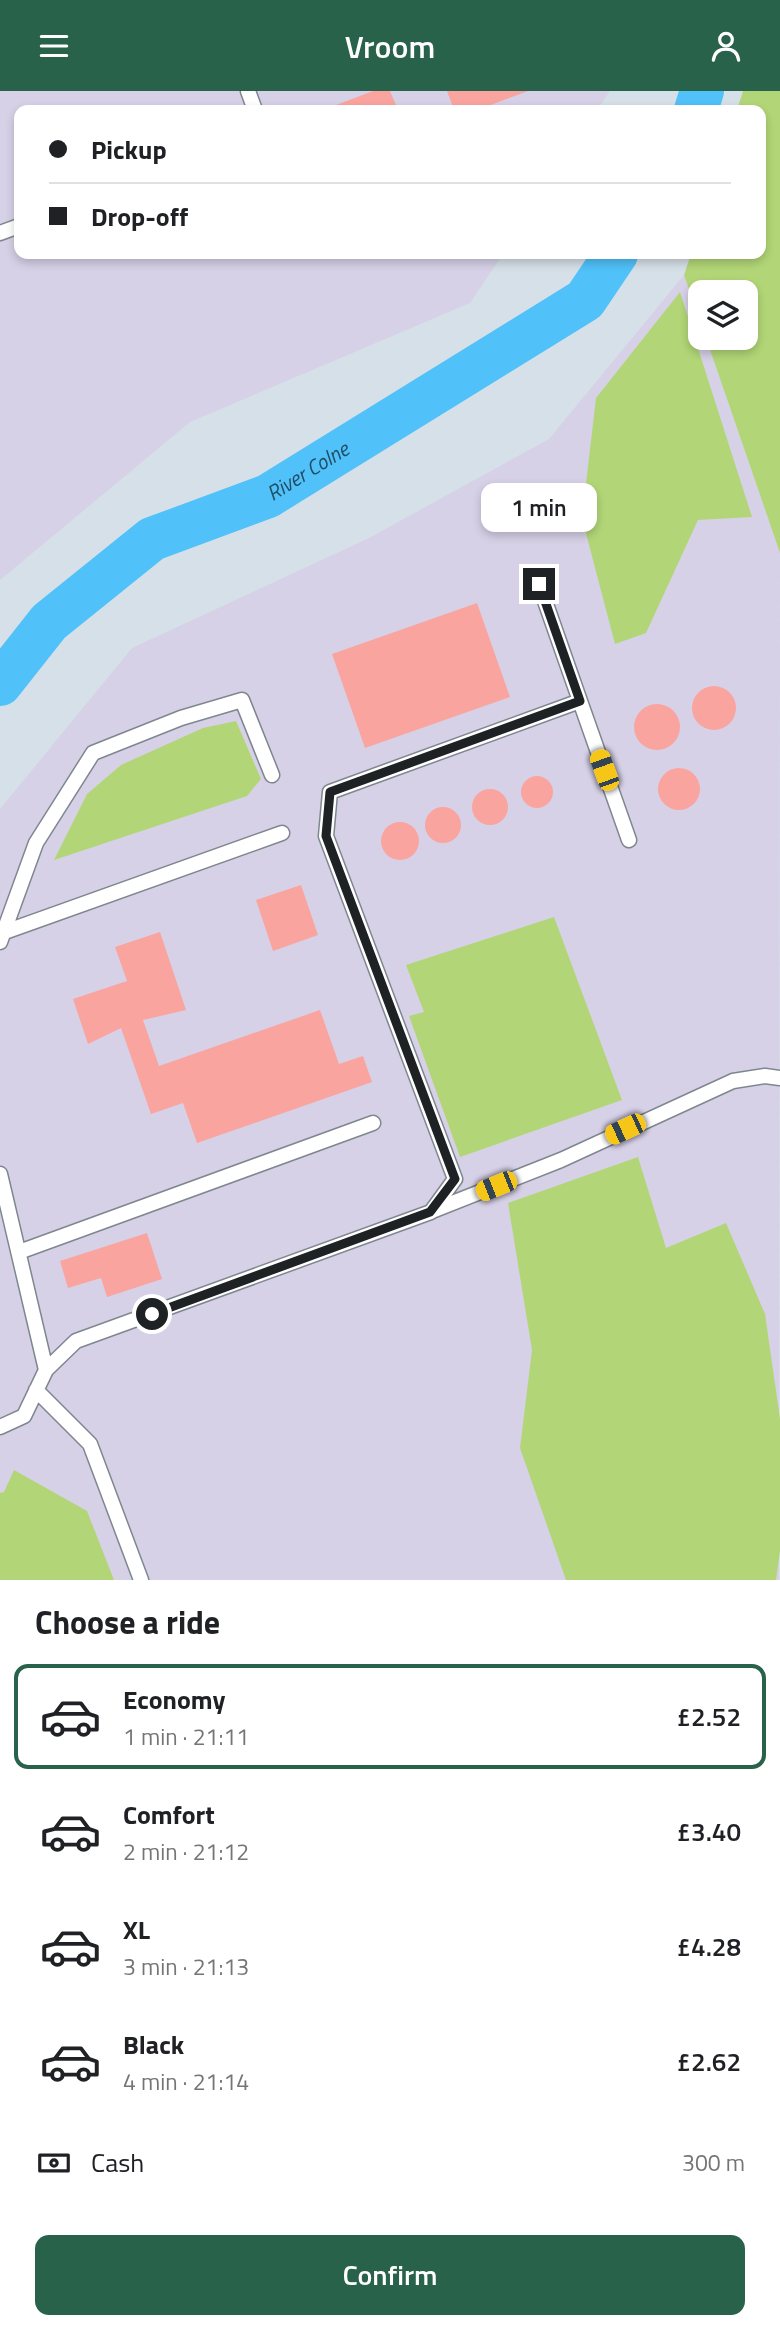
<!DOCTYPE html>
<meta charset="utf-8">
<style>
body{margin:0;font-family:"Titillium Web",sans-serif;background:#f6f6f6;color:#202124;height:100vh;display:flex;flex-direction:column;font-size:26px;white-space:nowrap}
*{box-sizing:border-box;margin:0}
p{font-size:23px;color:#757577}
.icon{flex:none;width:38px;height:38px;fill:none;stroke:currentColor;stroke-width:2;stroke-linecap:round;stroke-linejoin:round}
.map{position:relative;height:1489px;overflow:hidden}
.details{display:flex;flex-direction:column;background:#fff;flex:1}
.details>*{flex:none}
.banner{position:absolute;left:14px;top:14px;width:752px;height:154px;border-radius:14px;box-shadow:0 4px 10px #0003;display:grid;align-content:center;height:154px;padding:0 35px;background:#fff}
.controls{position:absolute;left:688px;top:189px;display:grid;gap:14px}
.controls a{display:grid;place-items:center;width:70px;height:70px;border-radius:14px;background:#fff;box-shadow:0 4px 10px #0003;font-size:35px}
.end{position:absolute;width:32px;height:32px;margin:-16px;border:9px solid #1e2225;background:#fff;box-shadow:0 0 0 4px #fff}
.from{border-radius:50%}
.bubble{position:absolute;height:49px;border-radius:14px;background:#fff;box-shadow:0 4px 10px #0003;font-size:23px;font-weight:600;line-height:49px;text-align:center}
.car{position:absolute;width:21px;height:42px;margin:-21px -10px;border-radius:9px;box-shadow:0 0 5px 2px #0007;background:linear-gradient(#f5c518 24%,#345 0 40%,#f5c518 0 76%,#345 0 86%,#f5c518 0)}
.banner b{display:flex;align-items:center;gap:24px;height:66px;font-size:26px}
.banner b+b{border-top:2px solid #e0e0e0}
.banner i{width:18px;height:18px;background:#202124}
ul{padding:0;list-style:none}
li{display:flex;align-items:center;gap:21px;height:105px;margin:0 14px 10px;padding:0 21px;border:4px solid transparent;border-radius:14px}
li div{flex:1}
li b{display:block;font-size:26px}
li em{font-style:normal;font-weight:600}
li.active{border-color:#29624b}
li>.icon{width:63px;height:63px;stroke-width:1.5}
h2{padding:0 35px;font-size:32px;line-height:84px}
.pay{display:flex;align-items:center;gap:18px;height:77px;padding:0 35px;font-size:26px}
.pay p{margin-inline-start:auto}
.cta{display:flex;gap:14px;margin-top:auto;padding:14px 35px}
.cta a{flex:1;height:80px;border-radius:14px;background:#29624b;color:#fff;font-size:28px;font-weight:600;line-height:80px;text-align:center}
header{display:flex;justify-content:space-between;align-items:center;height:91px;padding:0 35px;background:#29624b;color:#fff;font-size:32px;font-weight:600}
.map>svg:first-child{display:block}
.industrial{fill:#d6d1e7}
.green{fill:#b2d677}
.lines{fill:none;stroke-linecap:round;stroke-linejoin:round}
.river{stroke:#50c1f9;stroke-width:44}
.building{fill:#faa49f}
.service-casing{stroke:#7e878f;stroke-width:17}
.service{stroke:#fff;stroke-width:14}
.route{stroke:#1e2225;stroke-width:9}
.labels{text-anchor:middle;stroke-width:6;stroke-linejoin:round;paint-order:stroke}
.water-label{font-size:21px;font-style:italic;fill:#1f4d64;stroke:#fff}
</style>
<header><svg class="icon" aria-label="menu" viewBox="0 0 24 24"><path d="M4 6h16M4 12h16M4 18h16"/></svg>Vroom<svg class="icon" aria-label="person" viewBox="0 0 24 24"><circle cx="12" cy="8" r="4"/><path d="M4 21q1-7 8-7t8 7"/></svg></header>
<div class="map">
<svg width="780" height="1489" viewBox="0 0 780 1489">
<rect width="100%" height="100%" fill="#d6e0e8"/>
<path class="industrial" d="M 0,0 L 610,0 L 597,19 L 19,19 L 19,163 L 503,163 L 470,212 L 190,331 L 0,489 Z
M 684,184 L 700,229 L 700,247 L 706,247 L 780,462 L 779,1489 L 0,1489 L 0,718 L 132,557 L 369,447 L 549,348 Z"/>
<path class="green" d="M 743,0 L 780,0 L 780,462 L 706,247 L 746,247 L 746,201 L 700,201 L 700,229 L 684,184 L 691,163 L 761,163 L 761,19 L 737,19 Z
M 680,201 L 752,426 L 698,429 L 646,542 L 615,553 L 582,427 L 596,307 Z
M 236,630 L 261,688 L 247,705 L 54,769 L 87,703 L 121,674 L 203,637 Z
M 554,826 L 622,1009 L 460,1066 L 409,925 L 424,921 L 406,874 Z
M 638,1066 L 666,1157 L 726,1132 L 765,1223 L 780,1328 L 780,1460 L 776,1489 L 566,1489 L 520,1357 L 532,1259 L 508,1112 Z
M 14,1379 L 87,1420 L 114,1489 L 0,1489 L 0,1402 L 4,1401 Z"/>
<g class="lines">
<g class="river">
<path d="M 696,19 L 702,0"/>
<path id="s1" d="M 0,593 L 49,531 L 152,448 L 268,405 L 585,209 L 616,163"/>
</g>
</g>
<path class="building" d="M 373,0 L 390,0 L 398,19 L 323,19 Z
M 447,0 L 528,0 L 477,19 L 454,19 Z
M 477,512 L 510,606 L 365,657 L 332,563 Z
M692 617a22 22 0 1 1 44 0a22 22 0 1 1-44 0Z
M634 636a23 23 0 1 1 46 0a23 23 0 1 1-46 0Z
M658 698a21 21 0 1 1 42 0a21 21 0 1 1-42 0Z
M521 701a16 16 0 1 1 32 0a16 16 0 1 1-32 0Z
M472 716a18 18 0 1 1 36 0a18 18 0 1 1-36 0Z
M425 734a18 18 0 1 1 36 0a18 18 0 1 1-36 0Z
M381 750a19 19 0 1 1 38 0a19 19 0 1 1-38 0Z
M 301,794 L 318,844 L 273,860 L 256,809 Z
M 160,841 L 186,919 L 143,929 L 159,975 L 320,919 L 339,973 L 363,965 L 372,991 L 197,1052 L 183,1012 L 151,1023 L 121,937 L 88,953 L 73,908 L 127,890 L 115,856 Z
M 147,1142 L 162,1188 L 107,1206 L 101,1187 L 68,1197 L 60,1170 Z"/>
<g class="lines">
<g class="service-casing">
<path id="service" d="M 248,0 L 255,19
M 0,142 L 19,135
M 539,493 L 580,610
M 2,842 L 282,742
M 0,851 L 36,752 L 93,662 L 181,627 L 242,609 L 272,684
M 0,1083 L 46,1279 L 24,1325 L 0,1336
M 432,1120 L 561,1069 L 733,990 L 765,985 L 780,987
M 19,1161 L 373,1032
M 46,1279 L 76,1250 L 431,1121 L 455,1088 L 326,745 L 330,701 L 580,610 L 629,749
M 36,1299 L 90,1353 L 141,1489"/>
</g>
<use href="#service" class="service"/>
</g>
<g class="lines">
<path class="route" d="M 152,1223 L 430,1121 L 455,1088 L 326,745 L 330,701 L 580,610 L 539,493"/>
</g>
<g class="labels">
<g class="water-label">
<text dy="7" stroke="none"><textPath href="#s1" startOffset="382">River Colne</textPath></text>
</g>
</g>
</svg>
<div class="controls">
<a><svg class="icon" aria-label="layers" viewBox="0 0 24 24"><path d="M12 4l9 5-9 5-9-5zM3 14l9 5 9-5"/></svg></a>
</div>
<i class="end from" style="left:152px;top:1223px"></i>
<i class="end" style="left:539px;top:493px"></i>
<div class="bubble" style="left:481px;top:392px;width:116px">1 min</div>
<i class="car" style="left:604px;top:679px;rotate:340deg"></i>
<i class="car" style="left:625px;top:1038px;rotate:245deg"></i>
<i class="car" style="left:496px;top:1095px;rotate:248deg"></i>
<div class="banner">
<b><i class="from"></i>Pickup</b>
<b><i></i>Drop-off</b>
</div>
</div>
<section class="details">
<h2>Choose a ride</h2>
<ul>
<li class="active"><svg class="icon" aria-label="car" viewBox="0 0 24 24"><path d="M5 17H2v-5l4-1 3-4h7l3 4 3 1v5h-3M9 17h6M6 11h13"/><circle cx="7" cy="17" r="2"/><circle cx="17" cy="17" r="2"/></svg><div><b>Economy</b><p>1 min · 21:11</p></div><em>£2.52</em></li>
<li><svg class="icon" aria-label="car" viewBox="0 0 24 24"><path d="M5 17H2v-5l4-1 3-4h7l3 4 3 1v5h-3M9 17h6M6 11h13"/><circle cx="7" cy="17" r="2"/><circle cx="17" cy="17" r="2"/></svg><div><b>Comfort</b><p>2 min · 21:12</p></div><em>£3.40</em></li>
<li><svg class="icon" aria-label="car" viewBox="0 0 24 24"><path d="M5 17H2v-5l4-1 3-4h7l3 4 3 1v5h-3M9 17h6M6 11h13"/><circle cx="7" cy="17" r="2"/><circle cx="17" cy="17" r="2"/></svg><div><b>XL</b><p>3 min · 21:13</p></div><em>£4.28</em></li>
<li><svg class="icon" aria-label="car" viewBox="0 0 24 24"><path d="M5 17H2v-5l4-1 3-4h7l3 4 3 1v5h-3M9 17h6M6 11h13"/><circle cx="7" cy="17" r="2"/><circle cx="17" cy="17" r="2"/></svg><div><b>Black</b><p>4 min · 21:14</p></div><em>£2.62</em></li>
</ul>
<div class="pay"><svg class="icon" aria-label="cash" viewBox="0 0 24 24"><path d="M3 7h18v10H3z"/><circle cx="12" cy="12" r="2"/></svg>Cash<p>300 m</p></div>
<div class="cta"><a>Confirm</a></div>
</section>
